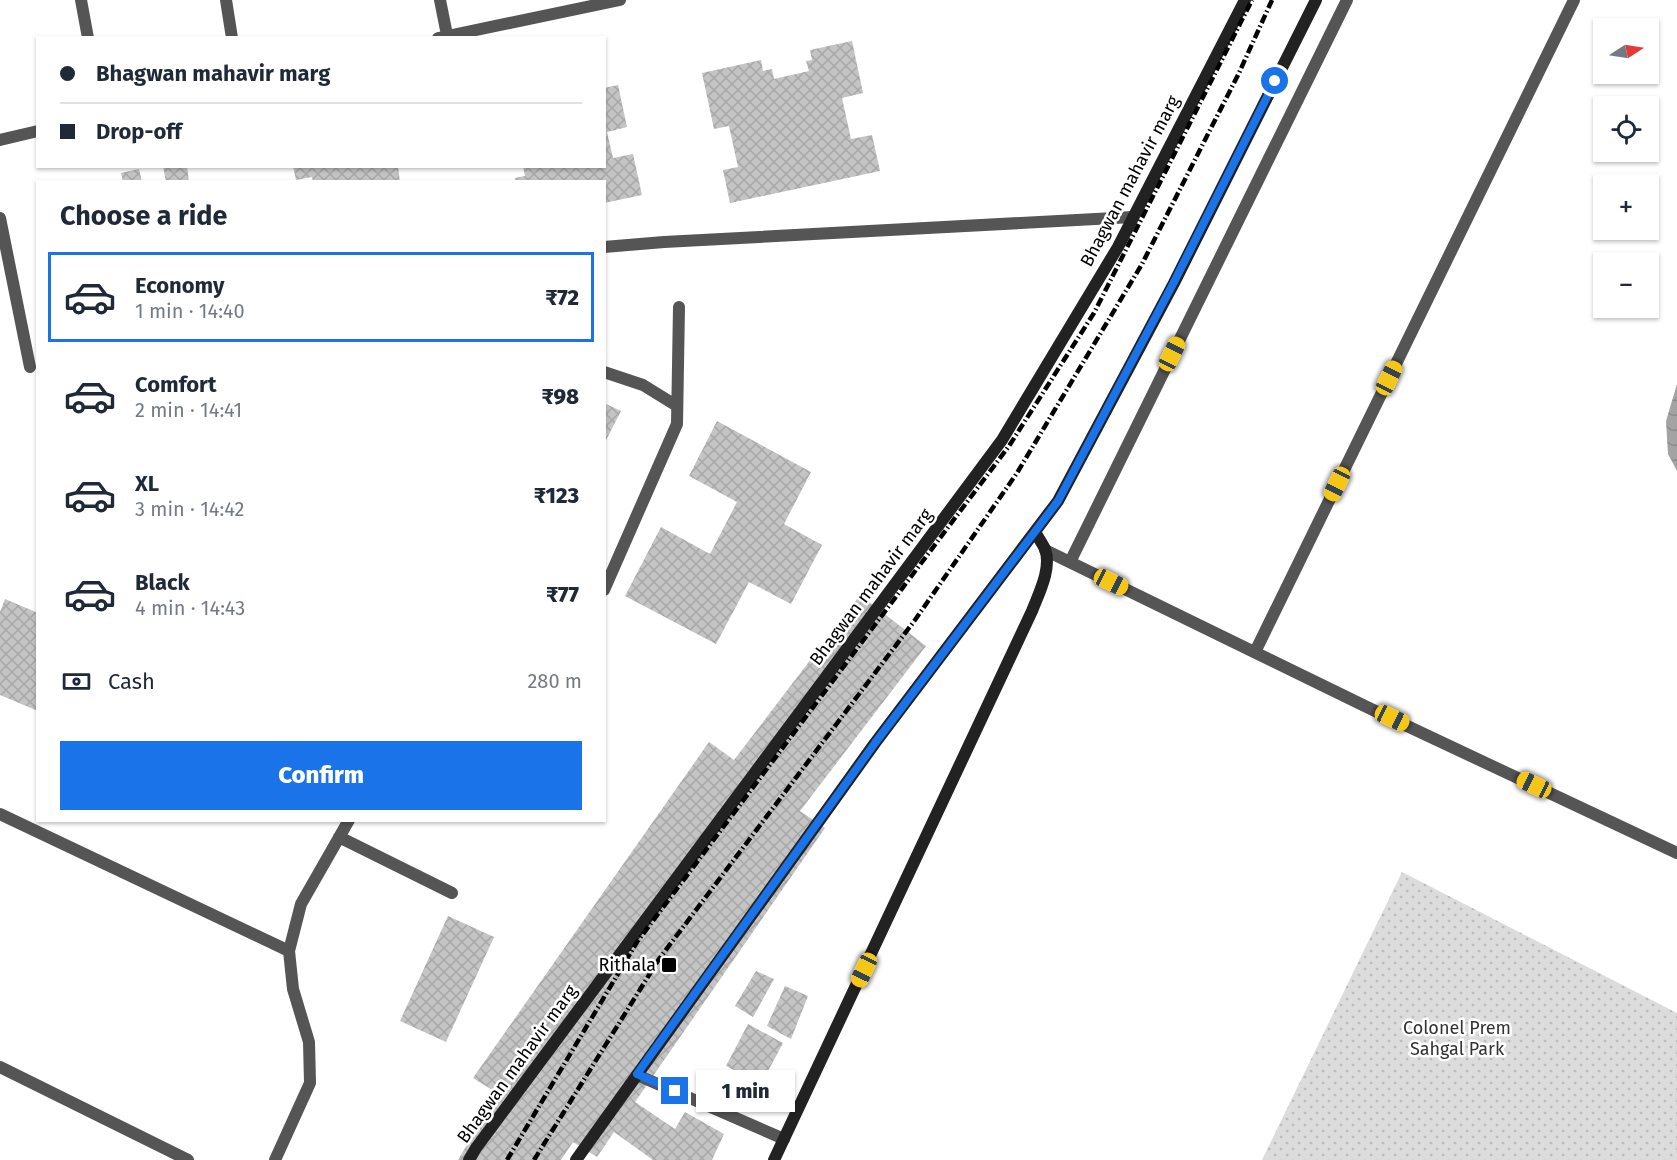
<!DOCTYPE html>
<meta charset="utf-8">
<style>
body{margin:0;font-family:"Fira Sans",sans-serif;background:#f6f6f7;color:#1f2937;height:100vh;display:flex;flex-direction:column;font-size:22px;white-space:nowrap}
*{box-sizing:border-box;margin:0}
p{font-size:20px;color:#747a83}
.icon{flex:none;width:33px;height:33px;fill:none;stroke:currentColor;stroke-width:2;stroke-linecap:round;stroke-linejoin:round}
.map{position:relative;flex:1;overflow:hidden}
.details{position:absolute;left:36px;top:180px;width:570px;height:642px;display:flex;flex-direction:column;background:#fff;border-radius:0px;box-shadow:0 2px 4px #0004}
.details>*{flex:none}
.hud{position:absolute;left:36px;top:36px;width:570px;height:132px;border-radius:0px;box-shadow:0 2px 4px #0004;display:grid;align-content:center;height:132px;padding:0 24px;background:#fff}
.needle{width:39px;rotate:78deg}
.fabs{position:absolute;left:1593px;top:18px;display:grid;gap:12px}
.fabs a{display:grid;place-items:center;width:66px;height:66px;border-radius:0px;background:#fff;box-shadow:0 2px 4px #0004;font-size:30px}
.end{position:absolute;width:27px;height:27px;margin:-14px;border:8px solid #1a73e8;background:#fff;box-shadow:0 0 0 3px #fff}
.from{border-radius:50%}
.bubble{position:absolute;height:42px;border-radius:0px;background:#fff;box-shadow:0 2px 4px #0004;font-size:20px;font-weight:800;line-height:42px;text-align:center}
.car{position:absolute;width:18px;height:36px;margin:-18px -9px;border-radius:8px;box-shadow:0 0 4px 2px #0007;background:linear-gradient(#f5c518 24%,#345 0 40%,#f5c518 0 76%,#345 0 86%,#f5c518 0)}
.hud b{display:flex;align-items:center;gap:21px;height:57px;font-size:22px}
.hud b+b{border-top:2px solid #e0e1e3}
.hud i{width:15px;height:15px;background:#1f2937}
ul{padding:0;list-style:none}
li{display:flex;align-items:center;gap:18px;height:90px;margin:0 12px 9px;padding:0 12px;border:3px solid transparent;border-radius:0px}
li div{flex:1}
li b{display:block;font-size:22px}
li em{font-style:normal;font-weight:800}
li.active{border-color:#1a73e8}
li>.icon{width:54px;height:54px;stroke-width:1.5}
h2{padding:0 24px;font-size:27px;line-height:72px}
.pay{display:flex;align-items:center;gap:15px;height:66px;padding:0 24px;font-size:22px}
.pay p{margin-inline-start:auto}
.cta{display:flex;gap:12px;margin-top:auto;padding:12px 24px}
.cta a{flex:1;height:69px;border-radius:0px;background:#1a73e8;color:#fff;font-size:24px;font-weight:800;line-height:69px;text-align:center}
.map>svg:first-child{display:block}
.park{fill:url(#park-dots)}
.water{fill:url(#water-waves)}
.building{fill:url(#building-cross-hatch)}
.lines{fill:none;stroke-linecap:round;stroke-linejoin:round}
.service{stroke:#555;stroke-width:12}
.minor{stroke:#555;stroke-width:12}
.tertiary{stroke:#555;stroke-width:12}
.secondary{stroke:#222;stroke-width:12}
.rail{stroke:#000;stroke-width:4.5;stroke-dasharray:9 3 1.5 3;stroke-linecap:butt}
.route{stroke:#1a73e8;stroke-width:8}
.poi-dot{fill:#000;stroke:#fff;stroke-width:2}
.labels{text-anchor:middle;stroke-width:5;stroke-linejoin:round;paint-order:stroke}
.street-label{font-size:18px;fill:#000;stroke:#fff}
.poi-label{font-size:18px;fill:#000;stroke:#fff;text-anchor:end}
.park-label{font-size:18px;fill:#333;stroke:#fff}
</style>
<div class="map">
<svg width="1677" height="1160" viewBox="0 0 1677 1160">
<defs>
<pattern id="park-dots" width="8" height="8" patternUnits="userSpaceOnUse" patternTransform="scale(1.5)"><rect width="8" height="8" fill="#dcdcdc"/><path d="M2 2h.1M6 6h.1" fill="none" stroke="#bbb" stroke-width="1.8" stroke-linecap="round"/></pattern>
<pattern id="water-waves" width="16" height="10" patternUnits="userSpaceOnUse" patternTransform="scale(1.5)"><rect width="16" height="10" fill="#a3a3a3"/><path d="M0 5q4-4 8 0t8 0" fill="none" stroke="#8b8b8b"/></pattern>
<pattern id="building-cross-hatch" width="8" height="8" patternUnits="userSpaceOnUse" patternTransform="scale(1.5)"><rect width="8" height="8" fill="#c4c4c4"/><path d="M0 0l8 8M0 8l8-8" fill="none" stroke="#a7a7a7"/></pattern>
</defs>
<rect width="100%" height="100%" fill="#fff"/>
<path class="park" d="M 1402,872 L 1677,1013 L 1677,1160 L 1262,1160 Z"/>
<path class="water" d="M 1677,384 L 1677,471 L 1668,454 L 1666,421 Z"/>
<path class="building" d="M 852,41 L 863,93 L 842,98 L 851,139 L 872,135 L 880,171 L 730,203 L 723,170 L 738,167 L 729,126 L 714,129 L 702,73 L 761,60 L 763,71 L 772,69 L 774,79 L 809,71 L 806,61 L 812,60 L 810,50 Z
M 618,85 L 627,127 L 607,132 L 613,158 L 633,154 L 642,195 L 604,203 L 604,182 L 516,182 L 515,178 L 525,176 L 523,166 L 604,166 L 604,88 Z
M 163,166 L 187,166 L 189,182 L 166,182 Z
M 293,166 L 398,166 L 400,182 L 313,182 L 312,177 L 296,180 Z
M 139,169 L 142,182 L 123,182 L 121,173 Z
M 604,403 L 621,411 L 604,444 Z
M 717,421 L 811,472 L 784,524 L 822,545 L 791,604 L 749,582 L 716,644 L 625,596 L 661,527 L 710,554 L 737,502 L 689,476 Z
M 860,595 L 926,646 L 800,811 L 825,828 L 635,1102 L 675,1129 L 685,1112 L 724,1134 L 712,1160 L 653,1160 L 614,1132 L 597,1157 L 573,1142 L 561,1160 L 458,1160 L 497,1093 L 473,1078 L 709,742 L 734,760 Z
M 5,599 L 38,613 L 38,711 L 0,695 L 0,612 Z
M 448,916 L 494,937 L 446,1042 L 400,1021 Z
M 756,971 L 774,979 L 753,1017 L 735,1006 Z
M 785,986 L 808,996 L 791,1039 L 767,1026 Z
M 748,1024 L 783,1043 L 761,1084 L 726,1066 Z"/>
<g class="lines">
<path class="service" d="M 81,0 L 88,38
M 604,247 L 664,242 L 1133,217
M 604,372 L 643,385 L 677,406
M 1045,550 L 1371,709 L 1677,853
M 1070,562 L 1347,0
M 604,590 L 677,424 L 679,307
M 1255,652 L 1574,0
M 0,814 L 289,951
M 339,837 L 452,893
M 637,1075 L 784,1139
M 275,1160 L 310,1083 L 309,1042 L 293,989 L 289,951 L 301,904 L 349,820"/>
<path class="minor" d="M 226,0 L 232,38
M 440,0 L 447,35
M 438,38 L 620,0
M 0,140 L 38,131
M 0,218 L 30,367"/>
<path class="tertiary" d="M 0,1067 L 188,1160"/>
<path class="secondary" d="M 469,1160 L 476,1148 L 1002,440 L 1118,247 L 1245,0
M 576,1160 L 875,743 L 1058,501 L 1174,283 L 1316,0
M 774,1160 L 1032,611 C 1039,593 1052,568 1045,549 C 1042,543 1038,537 1035,532"/>
<path class="rail" d="M 507,1160 L 637,942 L 1009,446 L 1094,313 L 1252,0
M 534,1160 L 659,959 L 915,620 L 1017,473 L 1142,264 L 1239,73 L 1272,0"/>
</g>
<g class="lines">
<path class="route" d="M 675,1091 L 637,1074 L 875,743 L 1058,501 L 1173,284 L 1275,81"/>
</g>
<rect class="poi-dot" x="661" y="957" width="16" height="16" rx="3"/>
<g class="labels">
<g class="street-label">
<text transform="translate(1130 181) rotate(-62)" y="6">Bhagwan mahavir marg</text>
<text transform="translate(871 587) rotate(-53)" y="6">Bhagwan mahavir marg</text>
<text transform="translate(517 1064) rotate(-54)" y="6">Bhagwan mahavir marg</text>
</g>
<g class="poi-label">
<text x="656" y="971">Rithala</text>
</g>
<g class="park-label">
<text x="1457" y="1034">Colonel Prem<tspan x="1457" dy="21">Sahgal Park</tspan></text>
</g>
</g>
</svg>
<div class="fabs">
<a><svg class="needle" viewBox="-14 -14 28 28"><path d="M0-13l5 13h-10z" fill="#e53935"/><path d="M0 13l5-13h-10z" fill="#747a83"/></svg></a>
<a><svg class="icon" aria-label="locate" viewBox="0 0 24 24"><circle cx="12" cy="12" r="6"/><path d="M12 2v4M12 18v4M2 12h4M18 12h4"/></svg></a>
<a>+</a>
<a>−</a>
</div>
<i class="end from" style="left:1275px;top:81px"></i>
<i class="end" style="left:675px;top:1091px"></i>
<div class="bubble" style="left:696px;top:1070px;width:99px">1 min</div>
<i class="car" style="left:1172px;top:354px;rotate:26deg"></i>
<i class="car" style="left:1389px;top:378px;rotate:26deg"></i>
<i class="car" style="left:1337px;top:484px;rotate:206deg"></i>
<i class="car" style="left:1111px;top:582px;rotate:116deg"></i>
<i class="car" style="left:1392px;top:718px;rotate:115deg"></i>
<i class="car" style="left:1534px;top:785px;rotate:295deg"></i>
<i class="car" style="left:864px;top:970px;rotate:205deg"></i>
<div class="hud">
<b><i class="from"></i>Bhagwan mahavir marg</b>
<b><i></i>Drop-off</b>
</div>
<section class="details">
<h2>Choose a ride</h2>
<ul>
<li class="active"><svg class="icon" aria-label="car" viewBox="0 0 24 24"><path d="M5 17H2v-5l4-1 3-4h7l3 4 3 1v5h-3M9 17h6M6 11h13"/><circle cx="7" cy="17" r="2"/><circle cx="17" cy="17" r="2"/></svg><div><b>Economy</b><p>1 min · 14:40</p></div><em>₹72</em></li>
<li><svg class="icon" aria-label="car" viewBox="0 0 24 24"><path d="M5 17H2v-5l4-1 3-4h7l3 4 3 1v5h-3M9 17h6M6 11h13"/><circle cx="7" cy="17" r="2"/><circle cx="17" cy="17" r="2"/></svg><div><b>Comfort</b><p>2 min · 14:41</p></div><em>₹98</em></li>
<li><svg class="icon" aria-label="car" viewBox="0 0 24 24"><path d="M5 17H2v-5l4-1 3-4h7l3 4 3 1v5h-3M9 17h6M6 11h13"/><circle cx="7" cy="17" r="2"/><circle cx="17" cy="17" r="2"/></svg><div><b>XL</b><p>3 min · 14:42</p></div><em>₹123</em></li>
<li><svg class="icon" aria-label="car" viewBox="0 0 24 24"><path d="M5 17H2v-5l4-1 3-4h7l3 4 3 1v5h-3M9 17h6M6 11h13"/><circle cx="7" cy="17" r="2"/><circle cx="17" cy="17" r="2"/></svg><div><b>Black</b><p>4 min · 14:43</p></div><em>₹77</em></li>
</ul>
<div class="pay"><svg class="icon" aria-label="cash" viewBox="0 0 24 24"><path d="M3 7h18v10H3z"/><circle cx="12" cy="12" r="2"/></svg>Cash<p>280 m</p></div>
<div class="cta"><a>Confirm</a></div>
</section>
</div>
